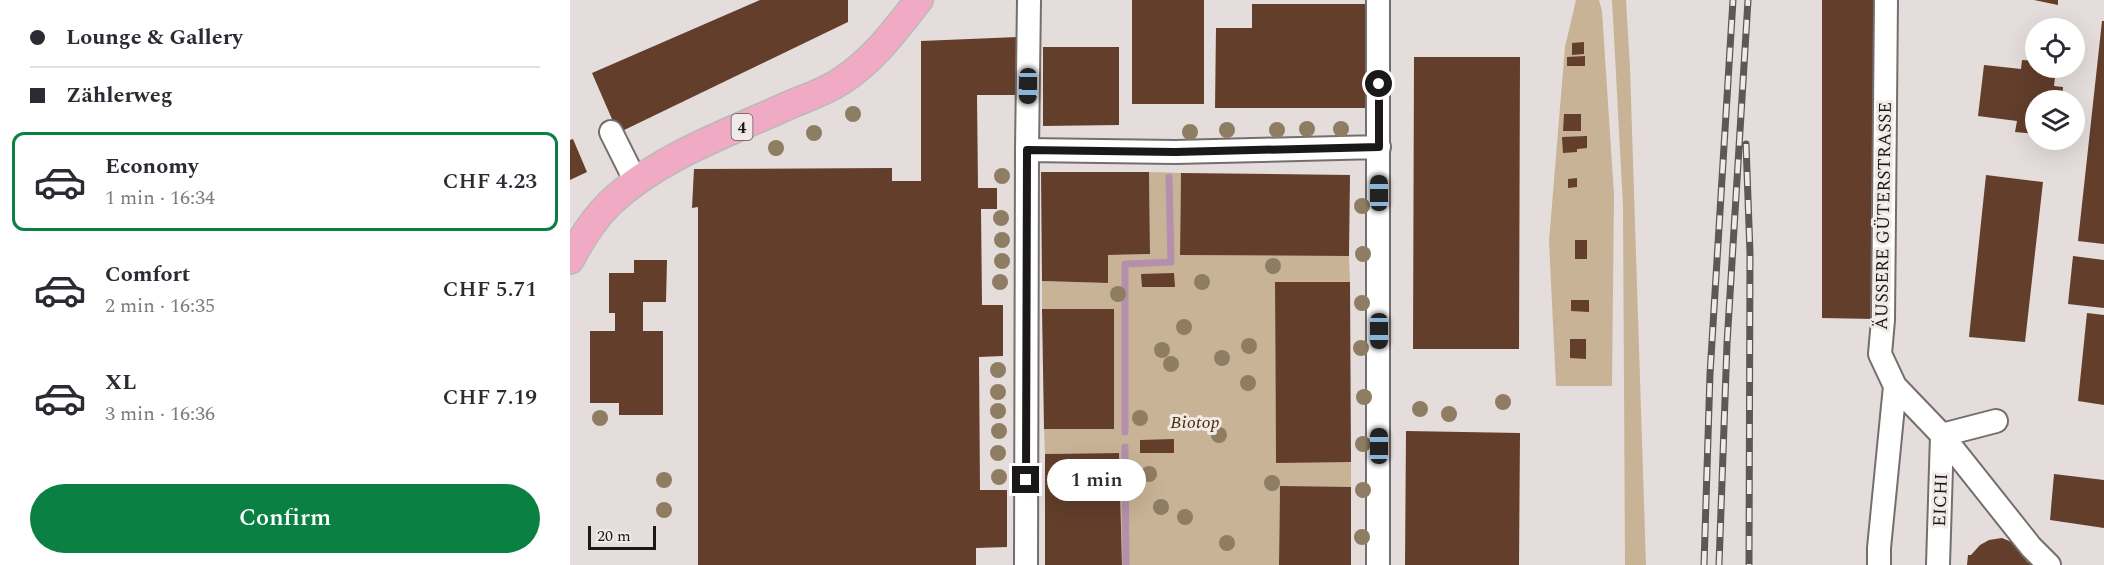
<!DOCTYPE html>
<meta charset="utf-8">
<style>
body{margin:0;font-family:Spectral,serif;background:#f2f2f3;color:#2b2b33;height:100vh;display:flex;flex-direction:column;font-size:22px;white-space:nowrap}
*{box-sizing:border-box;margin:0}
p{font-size:20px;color:#7c7c81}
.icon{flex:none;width:33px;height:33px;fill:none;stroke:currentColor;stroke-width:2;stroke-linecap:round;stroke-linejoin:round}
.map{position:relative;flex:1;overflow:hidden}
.drawer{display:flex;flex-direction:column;background:#fff;width:570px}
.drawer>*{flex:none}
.hud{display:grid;align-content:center;height:132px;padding:0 30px;background:#fff}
.tools{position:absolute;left:1455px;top:18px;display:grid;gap:12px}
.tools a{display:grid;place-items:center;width:60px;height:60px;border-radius:50%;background:#fff;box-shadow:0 6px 24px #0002;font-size:30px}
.scale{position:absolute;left:18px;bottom:15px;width:68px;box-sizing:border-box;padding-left:6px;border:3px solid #1a1818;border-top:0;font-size:16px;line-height:21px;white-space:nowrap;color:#1a1818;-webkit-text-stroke:4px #f2eae9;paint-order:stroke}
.end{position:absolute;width:27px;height:27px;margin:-14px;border:8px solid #1a1818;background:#fff;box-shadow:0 0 0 3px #fff}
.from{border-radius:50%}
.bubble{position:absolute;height:42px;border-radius:21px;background:#fff;box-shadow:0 6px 24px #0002;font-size:20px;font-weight:600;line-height:42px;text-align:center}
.car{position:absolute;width:18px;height:36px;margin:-18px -9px;border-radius:8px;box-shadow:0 0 4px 2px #0007;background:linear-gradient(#222 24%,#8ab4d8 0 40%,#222 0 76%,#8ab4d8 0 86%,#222 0)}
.hud b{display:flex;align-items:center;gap:21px;height:57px;font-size:22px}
.hud b+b{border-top:2px solid #e1e1e2}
.hud i{width:15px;height:15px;background:#2b2b33}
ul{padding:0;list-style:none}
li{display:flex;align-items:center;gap:18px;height:99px;margin:0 12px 9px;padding:0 18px;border:3px solid transparent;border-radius:12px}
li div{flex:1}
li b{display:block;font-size:22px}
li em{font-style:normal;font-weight:600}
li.current{border-color:#0b8043}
li>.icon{width:54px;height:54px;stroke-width:1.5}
.action{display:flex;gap:12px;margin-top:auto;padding:12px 30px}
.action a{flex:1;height:69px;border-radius:36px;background:#0b8043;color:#fff;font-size:24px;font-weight:600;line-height:69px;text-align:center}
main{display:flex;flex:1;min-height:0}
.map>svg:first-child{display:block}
.green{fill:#c9b396}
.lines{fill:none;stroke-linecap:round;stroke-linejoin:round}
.stream{stroke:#b490ad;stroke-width:7}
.building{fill:#623e2b}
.minor-casing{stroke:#756e6e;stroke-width:26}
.major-casing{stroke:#bababa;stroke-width:30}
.minor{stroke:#fff;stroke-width:22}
.major{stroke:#f1aac4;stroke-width:27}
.rail-casing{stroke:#5c5858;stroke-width:7}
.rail{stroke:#f2eae9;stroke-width:4.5;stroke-dasharray:14;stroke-linecap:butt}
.tree{fill:#8f7d63}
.route{stroke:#1a1818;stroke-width:8}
.labels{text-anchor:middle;stroke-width:6;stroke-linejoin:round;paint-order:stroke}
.shield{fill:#f2eae9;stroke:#5b5757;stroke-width:1.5}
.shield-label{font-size:16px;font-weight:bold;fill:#1a1818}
.street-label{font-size:18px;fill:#1a1818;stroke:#f2eae9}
.park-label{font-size:18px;font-style:italic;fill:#492e00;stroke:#f2eae9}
</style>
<main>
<section class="drawer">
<div class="hud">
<b><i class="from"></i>Lounge &amp; Gallery</b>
<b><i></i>Zählerweg</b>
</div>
<ul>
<li class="current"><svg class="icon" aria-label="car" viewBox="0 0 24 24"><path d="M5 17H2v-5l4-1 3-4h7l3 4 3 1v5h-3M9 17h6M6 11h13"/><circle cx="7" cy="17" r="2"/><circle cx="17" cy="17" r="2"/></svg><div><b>Economy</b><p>1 min · 16:34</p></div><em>CHF 4.23</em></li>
<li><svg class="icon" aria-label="car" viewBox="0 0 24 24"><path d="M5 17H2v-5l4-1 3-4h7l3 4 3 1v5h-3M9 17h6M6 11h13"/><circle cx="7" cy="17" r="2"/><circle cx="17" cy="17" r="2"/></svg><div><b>Comfort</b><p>2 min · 16:35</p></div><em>CHF 5.71</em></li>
<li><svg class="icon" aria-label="car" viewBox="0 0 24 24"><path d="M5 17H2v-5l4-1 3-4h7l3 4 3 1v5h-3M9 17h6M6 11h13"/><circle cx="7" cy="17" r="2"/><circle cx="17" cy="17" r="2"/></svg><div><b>XL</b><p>3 min · 16:36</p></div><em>CHF 7.19</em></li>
</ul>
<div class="action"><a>Confirm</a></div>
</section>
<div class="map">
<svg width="1534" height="565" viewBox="0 0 1534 565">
<rect width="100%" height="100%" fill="#e4dddc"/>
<path class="green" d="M 1006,0 L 1029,0 L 1032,11 L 1044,195 L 1042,386 L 986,386 L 979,241 L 995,47 Z
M 1042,0 L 1056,0 L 1060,68 L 1076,565 L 1055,565 L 1053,206 Z
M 579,172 L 611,173 L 610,255 L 779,256 L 780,282 L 705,283 L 706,462 L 781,462 L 781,487 L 710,487 L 709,565 L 552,565 L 549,453 L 475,454 L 474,429 L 544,429 L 544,309 L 472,309 L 472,281 L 537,283 L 538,255 L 580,254 Z"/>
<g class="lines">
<path class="stream" d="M 555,432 L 555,264 L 601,262 L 599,177
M 555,447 L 556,565"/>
</g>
<path class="building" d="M 190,0 L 278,0 L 278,22 L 48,133 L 22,73 Z
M 562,0 L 634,0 L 634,104 L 562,104 Z
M 1252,0 L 1307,0 L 1304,319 L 1252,318 Z
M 1464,0 L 1488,0 L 1488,5 Z
M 682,4 L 797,4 L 797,108 L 645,108 L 646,28 L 682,28 Z
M 1532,21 L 1534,21 L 1534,244 L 1508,241 Z
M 450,37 L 450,95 L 407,95 L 408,188 L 427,188 L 427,209 L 411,209 L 412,305 L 433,305 L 433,356 L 409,357 L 410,490 L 437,490 L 437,547 L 406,548 L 406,565 L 128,565 L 128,207 L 122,208 L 124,169 L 322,168 L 322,181 L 351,181 L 351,41 Z
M 1014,42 L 1014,54 L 1002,55 L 1002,43 Z
M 473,47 L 549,47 L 549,125 L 473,126 Z
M 1015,56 L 1015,66 L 997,66 L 997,57 Z
M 844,57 L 950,57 L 949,349 L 843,349 Z
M 1452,60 L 1466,61 L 1466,68 L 1486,68 L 1484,86 L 1493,87 L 1492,100 L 1466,100 L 1466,134 L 1445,132 L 1447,121 L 1408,116 L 1414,65 L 1451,69 Z
M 994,114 L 1011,114 L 1011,131 L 993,131 Z
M 1017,136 L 1017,148 L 1007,149 L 1007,152 L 993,153 L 992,137 Z
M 3,139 L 17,172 L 0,180 L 0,140 Z
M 471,172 L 579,172 L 580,254 L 538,255 L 538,283 L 472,281 Z
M 611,173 L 780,175 L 779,256 L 610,255 Z
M 1416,175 L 1473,182 L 1455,342 L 1399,337 Z
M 1007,178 L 1007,187 L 998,188 L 998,179 Z
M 1005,240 L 1017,240 L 1017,259 L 1005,259 Z
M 1503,256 L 1534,260 L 1534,308 L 1498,304 Z
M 64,260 L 97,260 L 96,302 L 73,302 L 73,331 L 93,331 L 93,415 L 49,415 L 49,403 L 20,403 L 20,331 L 45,331 L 45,313 L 39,313 L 39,273 L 64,273 Z
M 604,273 L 605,287 L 572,287 L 571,274 Z
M 705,282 L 780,282 L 781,462 L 706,463 Z
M 1001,300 L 1019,300 L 1019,312 L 1001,311 Z
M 472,309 L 544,309 L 544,429 L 474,429 Z
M 1517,313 L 1534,315 L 1534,405 L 1508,401 Z
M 1000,339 L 1016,339 L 1016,359 L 1000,358 Z
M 836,431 L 950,433 L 949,565 L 835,565 Z
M 604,439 L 604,453 L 570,453 L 570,440 Z
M 549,453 L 552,565 L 475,565 L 475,454 Z
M 1484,474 L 1534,480 L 1534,528 L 1480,520 Z
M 710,486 L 781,487 L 781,565 L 709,565 Z
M 1432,538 L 1444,543 L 1453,552 L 1457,562 L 1461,563 L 1461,565 L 1397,565 L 1398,555 L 1401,555 L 1410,545 L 1419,540 Z"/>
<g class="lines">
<g class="minor-casing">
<path id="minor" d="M 808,0 L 808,565
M 1316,0 L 1313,320 L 1310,354 L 1325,386 L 1372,435 L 1461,547 L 1479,565
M 41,132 L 66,182
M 457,150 L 459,0
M 456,565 L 457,150 L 605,152 L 809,147
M 1309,565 L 1309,548 L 1325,386
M 1368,565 L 1372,435 L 1426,421"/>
</g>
<g class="major-casing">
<path id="major" d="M 0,260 C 10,241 23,220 39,204 C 88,157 156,134 217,106 C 235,98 255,92 271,81 C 304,60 325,30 349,0"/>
</g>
<use href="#minor" class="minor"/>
<use href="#major" class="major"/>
<g class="rail-casing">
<path id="rail" d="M 1176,144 L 1180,253 L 1179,565
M 1134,565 L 1140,374 L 1163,0
M 1149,565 L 1157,344 L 1178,0"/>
</g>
<use href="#rail" class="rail"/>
</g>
<g class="tree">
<circle cx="283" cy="114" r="8"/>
<circle cx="737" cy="129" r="8"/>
<circle cx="771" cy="129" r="8"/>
<circle cx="657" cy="130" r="8"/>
<circle cx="707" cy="130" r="8"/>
<circle cx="620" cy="132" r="8"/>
<circle cx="244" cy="133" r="8"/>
<circle cx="206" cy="148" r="8"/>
<circle cx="432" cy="176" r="8"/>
<circle cx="792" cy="206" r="8"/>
<circle cx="431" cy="218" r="8"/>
<circle cx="432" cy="240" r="8"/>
<circle cx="793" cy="254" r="8"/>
<circle cx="432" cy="261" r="8"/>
<circle cx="703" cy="266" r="8"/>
<circle cx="430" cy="282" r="8"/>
<circle cx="632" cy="282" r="8"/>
<circle cx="548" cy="294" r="8"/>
<circle cx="792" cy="303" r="8"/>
<circle cx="614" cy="327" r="8"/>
<circle cx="679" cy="346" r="8"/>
<circle cx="791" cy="348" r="8"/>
<circle cx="592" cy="350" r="8"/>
<circle cx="652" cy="358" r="8"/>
<circle cx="601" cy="364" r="8"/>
<circle cx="428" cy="370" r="8"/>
<circle cx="678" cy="383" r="8"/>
<circle cx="428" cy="392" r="8"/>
<circle cx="794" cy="397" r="8"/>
<circle cx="933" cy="402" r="8"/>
<circle cx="850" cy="409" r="8"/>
<circle cx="428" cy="411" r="8"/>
<circle cx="879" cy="414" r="8"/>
<circle cx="30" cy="418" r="8"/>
<circle cx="570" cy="418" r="8"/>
<circle cx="429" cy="431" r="8"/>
<circle cx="649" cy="435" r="8"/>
<circle cx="793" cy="444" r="8"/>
<circle cx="428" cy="453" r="8"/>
<circle cx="579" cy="474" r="8"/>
<circle cx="429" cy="477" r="8"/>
<circle cx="94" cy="480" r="8"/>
<circle cx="702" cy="483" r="8"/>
<circle cx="793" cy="490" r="8"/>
<circle cx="591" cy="507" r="8"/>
<circle cx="94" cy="510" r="8"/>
<circle cx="615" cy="517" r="8"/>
<circle cx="792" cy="537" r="8"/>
<circle cx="657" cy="543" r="8"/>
</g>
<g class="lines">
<path class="route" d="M 456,480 L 457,150 L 605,152 L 809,147 L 809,84"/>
</g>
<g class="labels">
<rect class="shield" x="161.5" y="114" width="21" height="26" rx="4.5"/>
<g class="shield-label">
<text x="172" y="133">4</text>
</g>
<g class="street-label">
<text transform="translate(1313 216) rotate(-89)" y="6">ÄUSSERE GÜTERSTRASSE</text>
<text transform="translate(1370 500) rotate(-88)" y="6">EICHI</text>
</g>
<g class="park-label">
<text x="625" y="428">Biotop</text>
</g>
</g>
</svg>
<div class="tools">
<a><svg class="icon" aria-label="locate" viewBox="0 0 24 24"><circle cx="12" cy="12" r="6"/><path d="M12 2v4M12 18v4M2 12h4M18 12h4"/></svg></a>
<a><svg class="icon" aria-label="layers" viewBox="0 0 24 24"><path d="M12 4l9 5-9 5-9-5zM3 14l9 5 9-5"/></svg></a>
</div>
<div class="scale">20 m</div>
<i class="end from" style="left:809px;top:84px"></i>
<i class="end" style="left:456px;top:480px"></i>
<div class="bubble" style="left:477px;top:459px;width:99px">1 min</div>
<i class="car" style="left:458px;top:86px;rotate:181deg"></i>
<i class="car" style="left:809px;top:193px;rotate:0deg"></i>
<i class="car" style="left:809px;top:331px;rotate:180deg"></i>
<i class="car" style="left:809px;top:446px;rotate:0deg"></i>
</div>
</main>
